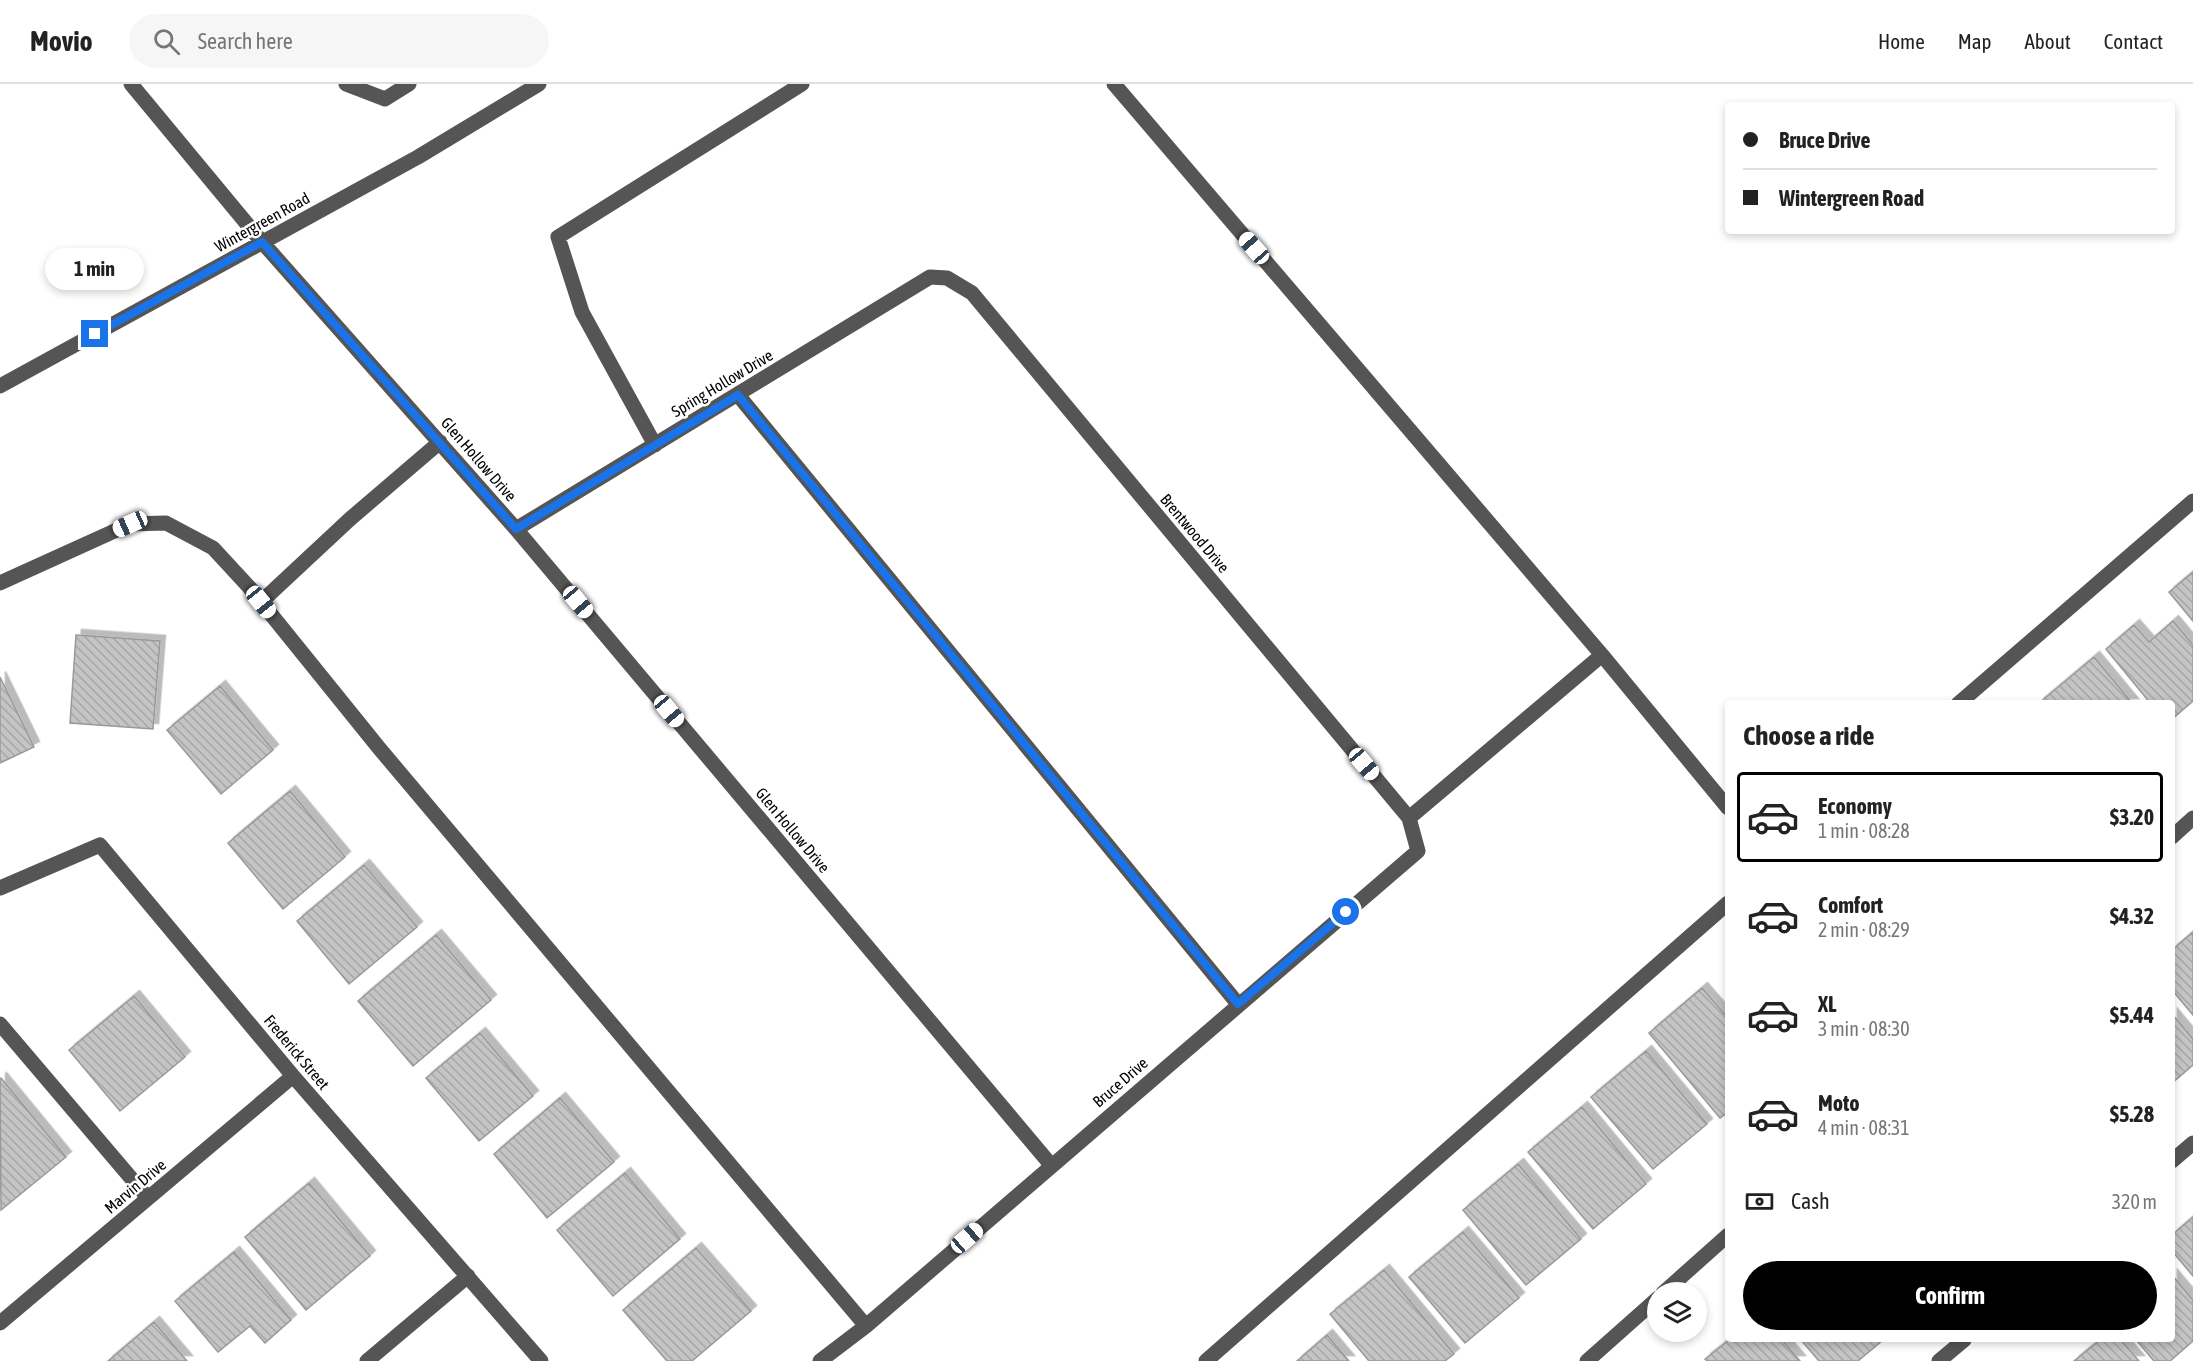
<!DOCTYPE html>
<meta charset="utf-8">
<style>
body{margin:0;font-family:"Asap Condensed",sans-serif;background:#f6f6f6;color:#222;height:100vh;display:flex;flex-direction:column;font-size:22px;white-space:nowrap}
*{box-sizing:border-box;margin:0}
p{font-size:20px;color:#767676}
.icon{flex:none;width:33px;height:33px;fill:none;stroke:currentColor;stroke-width:2;stroke-linecap:round;stroke-linejoin:round}
.map{position:relative;flex:1;overflow:hidden}
.sheet{position:absolute;left:1725px;top:616px;width:450px;height:642px;display:flex;flex-direction:column;background:#fff;border-radius:6px;box-shadow:0 3px 9px #0003}
.sheet>*{flex:none}
.hud{position:absolute;left:1725px;top:18px;width:450px;height:132px;border-radius:6px;box-shadow:0 3px 9px #0003;display:grid;align-content:center;height:132px;padding:0 18px;background:#fff}
.buttons{position:absolute;left:1647px;top:1198px;display:grid;gap:12px}
.buttons a{display:grid;place-items:center;width:60px;height:60px;border-radius:50%;background:#fff;box-shadow:0 3px 9px #0003;font-size:30px}
.end{position:absolute;width:27px;height:27px;margin:-14px;border:8px solid #1a73e8;background:#fff;box-shadow:0 0 0 3px #fff}
.from{border-radius:50%}
.bubble{position:absolute;height:42px;border-radius:21px;background:#fff;box-shadow:0 3px 9px #0003;font-size:20px;font-weight:700;line-height:42px;text-align:center}
.car{position:absolute;width:18px;height:36px;margin:-18px -9px;border-radius:8px;box-shadow:0 0 4px 2px #0007;background:linear-gradient(#fff 24%,#345 0 40%,#fff 0 76%,#345 0 86%,#fff 0)}
.hud b{display:flex;align-items:center;gap:21px;height:57px;font-size:22px}
.hud b+b{border-top:2px solid #e0e0e0}
.hud i{width:15px;height:15px;background:#222}
ul{padding:0;list-style:none}
li{display:flex;align-items:center;gap:18px;height:90px;margin:0 12px 9px;padding:0 6px;border:3px solid transparent;border-radius:6px}
li div{flex:1}
li b{display:block;font-size:22px}
li em{font-style:normal;font-weight:700}
li.on{border-color:#000}
li>.icon{width:54px;height:54px;stroke-width:1.5}
h2{padding:0 18px;font-size:27px;line-height:72px}
.pay{display:flex;align-items:center;gap:15px;height:66px;padding:0 18px;font-size:22px}
.pay p{margin-inline-start:auto}
.action{display:flex;gap:12px;margin-top:auto;padding:12px 18px}
.action a{flex:1;height:69px;border-radius:36px;background:#000;color:#fff;font-size:24px;font-weight:700;line-height:69px;text-align:center}
header{display:flex;align-items:center;gap:36px;box-sizing:border-box;height:84px;padding:0 30px;background:#fff;border-bottom:2px solid #e0e0e0}
header strong{font-size:28px}
nav{display:flex;gap:33px;margin-inline-start:auto;font-size:21px}
.search{width:420px;height:54px;background:#f6f6f6;display:flex;align-items:center;gap:15px;box-sizing:border-box;padding:0 21px;border-radius:33px;color:#767676;font-size:22px}
.map>svg:first-child{display:block}
.building{fill:url(#building-back-hatch);stroke:#999;stroke-width:1.5;filter:url(#shadow)}
.lines{fill:none;stroke-linecap:round;stroke-linejoin:round}
.minor{stroke:#555;stroke-width:15}
.route{stroke:#1a73e8;stroke-width:8}
.labels{text-anchor:middle;stroke-width:5;stroke-linejoin:round;paint-order:stroke}
.street-label{font-size:16px;fill:#000;stroke:#fff}
</style>
<header>
<strong>Movio</strong>
<div class="search"><svg class="icon" aria-label="search" viewBox="0 0 24 24"><circle cx="10" cy="10" r="6"/><path d="M15 15l6 6"/></svg>Search here</div>
<nav><a>Home</a><a>Map</a><a>About</a><a>Contact</a></nav>
</header>
<div class="map">
<svg width="2193" height="1277" viewBox="0 0 2193 1277">
<defs>
<pattern id="building-back-hatch" width="6" height="6" patternUnits="userSpaceOnUse" patternTransform="scale(1.5)"><rect width="6" height="6" fill="#c4c4c4"/><path d="M-1 5l2 2M0 0l6 6M5-1l2 2" fill="none" stroke="#a7a7a7"/></pattern>
<filter id="shadow"><feDropShadow dx="5.5" dy="-5.5" stdDeviation="0" flood-color="#0004"/></filter>
</defs>
<rect width="100%" height="100%" fill="#fff"/>
<path class="building" d="M 2193,488 L 2193,537 L 2169,508 Z
M 2173,537 L 2193,561 L 2193,617 L 2172,635 L 2172,620 L 2151,620 L 2106,565 L 2134,541 L 2149,558 Z
M 76,551 L 160,557 L 153,645 L 70,639 Z
M 2094,573 L 2133,620 L 2039,620 L 2039,619 Z
M 0,593 L 34,663 L 0,679 Z
M 220,602 L 273,666 L 221,710 L 167,646 Z
M 290,707 L 345,773 L 283,825 L 228,759 Z
M 364,781 L 417,843 L 349,900 L 297,837 Z
M 2193,848 L 2193,931 L 2172,906 L 2172,866 Z
M 436,851 L 491,916 L 413,982 L 358,917 Z
M 1702,904 L 1728,934 L 1728,1028 L 1720,1034 L 1649,949 Z
M 134,912 L 185,973 L 120,1027 L 69,966 Z
M 2172,930 L 2193,955 L 2193,981 L 2172,999 Z
M 480,949 L 533,1012 L 479,1057 L 426,994 Z
M 1646,967 L 1707,1040 L 1653,1085 L 1591,1013 Z
M 1,994 L 66,1073 L 1,1126 L 0,995 Z
M 560,1014 L 614,1078 L 547,1134 L 494,1070 Z
M 1582,1023 L 1646,1100 L 1593,1145 L 1528,1068 Z
M 1518,1080 L 1581,1155 L 1526,1201 L 1463,1126 Z
M 625,1089 L 680,1155 L 613,1212 L 557,1146 Z
M 309,1099 L 370,1172 L 306,1226 L 245,1153 Z
M 2193,1133 L 2193,1192 L 2172,1167 L 2172,1151 Z
M 1463,1148 L 1519,1214 L 1465,1259 L 1409,1193 Z
M 696,1164 L 751,1227 L 692,1277 L 667,1277 L 623,1226 Z
M 234,1168 L 291,1236 L 265,1259 L 250,1242 L 218,1268 L 175,1217 Z
M 1384,1186 L 1454,1270 L 1445,1277 L 1369,1277 L 1330,1230 Z
M 2172,1191 L 2193,1216 L 2193,1257 L 2170,1277 L 2154,1277 L 2136,1256 L 2172,1256 Z
M 154,1238 L 187,1277 L 108,1277 Z
M 1327,1251 L 1349,1277 L 1297,1277 Z
M 1729,1256 L 1782,1256 L 1800,1277 L 1707,1277 L 1705,1275 Z
M 1801,1256 L 1883,1256 L 1858,1277 L 1819,1277 Z
M 2100,1256 L 2121,1256 L 2139,1277 L 2074,1277 Z"/>
<g class="lines">
<path class="minor" d="M 131,0 L 262,158 L 516,445 L 1051,1081
M 346,0 L 385,15 L 409,0
M 1114,0 L 1602,571 L 1409,734
M 0,302 L 418,73 L 539,0
M 738,311 L 1238,920
M 655,361 L 582,228 L 558,153 L 802,0
M 516,445 L 930,193 L 947,194 L 972,209 L 1409,734 L 1418,767 L 866,1242 L 820,1277
M 0,499 L 130,440 L 166,439 L 213,464 L 249,503 L 379,664 L 866,1242
M 261,518 L 350,435 L 440,358
M 1602,571 L 1728,724
M 1958,620 L 2193,417
M 2172,753 L 2193,734
M 0,804 L 100,761 L 293,992 L 541,1277
M 0,940 L 148,1114
M 2172,1077 L 2193,1059
M 1663,1209 L 1728,1151
M 0,1239 L 293,992
M 367,1277 L 468,1192
M 1206,1277 L 1728,819
M 1587,1277 L 1658,1214
M 1939,1277 L 1964,1256"/>
</g>
<g class="lines">
<path class="route" d="M 95,250 L 262,158 L 516,445 L 738,311 L 1238,920 L 1346,828"/>
</g>
<g class="labels">
<g class="street-label">
<text transform="translate(262 138) rotate(-29)" y="6">Wintergreen Road</text>
<text transform="translate(722 299) rotate(-31)" y="6">Spring Hollow Drive</text>
<text transform="translate(479 375) rotate(49)" y="6">Glen Hollow Drive</text>
<text transform="translate(1195 449) rotate(50)" y="6">Brentwood Drive</text>
<text transform="translate(793 746) rotate(50)" y="6">Glen Hollow Drive</text>
<text transform="translate(297 968) rotate(50)" y="6">Frederick Street</text>
<text transform="translate(1120 998) rotate(-41)" y="6">Bruce Drive</text>
<text transform="translate(135 1102) rotate(-40)" y="6">Marvin Drive</text>
</g>
</g>
</svg>
<div class="buttons">
<a><svg class="icon" aria-label="layers" viewBox="0 0 24 24"><path d="M12 4l9 5-9 5-9-5zM3 14l9 5 9-5"/></svg></a>
</div>
<i class="end from" style="left:1346px;top:828px"></i>
<i class="end" style="left:95px;top:250px"></i>
<div class="bubble" style="left:45px;top:164px;width:99px">1 min</div>
<i class="car" style="left:1254px;top:164px;rotate:319deg"></i>
<i class="car" style="left:130px;top:440px;rotate:246deg"></i>
<i class="car" style="left:261px;top:518px;rotate:141deg"></i>
<i class="car" style="left:578px;top:518px;rotate:140deg"></i>
<i class="car" style="left:669px;top:627px;rotate:140deg"></i>
<i class="car" style="left:1364px;top:680px;rotate:140deg"></i>
<i class="car" style="left:967px;top:1154px;rotate:49deg"></i>
<div class="hud">
<b><i class="from"></i>Bruce Drive</b>
<b><i></i>Wintergreen Road</b>
</div>
<section class="sheet">
<h2>Choose a ride</h2>
<ul>
<li class="on"><svg class="icon" aria-label="car" viewBox="0 0 24 24"><path d="M5 17H2v-5l4-1 3-4h7l3 4 3 1v5h-3M9 17h6M6 11h13"/><circle cx="7" cy="17" r="2"/><circle cx="17" cy="17" r="2"/></svg><div><b>Economy</b><p>1 min · 08:28</p></div><em>$3.20</em></li>
<li><svg class="icon" aria-label="car" viewBox="0 0 24 24"><path d="M5 17H2v-5l4-1 3-4h7l3 4 3 1v5h-3M9 17h6M6 11h13"/><circle cx="7" cy="17" r="2"/><circle cx="17" cy="17" r="2"/></svg><div><b>Comfort</b><p>2 min · 08:29</p></div><em>$4.32</em></li>
<li><svg class="icon" aria-label="car" viewBox="0 0 24 24"><path d="M5 17H2v-5l4-1 3-4h7l3 4 3 1v5h-3M9 17h6M6 11h13"/><circle cx="7" cy="17" r="2"/><circle cx="17" cy="17" r="2"/></svg><div><b>XL</b><p>3 min · 08:30</p></div><em>$5.44</em></li>
<li><svg class="icon" aria-label="car" viewBox="0 0 24 24"><path d="M5 17H2v-5l4-1 3-4h7l3 4 3 1v5h-3M9 17h6M6 11h13"/><circle cx="7" cy="17" r="2"/><circle cx="17" cy="17" r="2"/></svg><div><b>Moto</b><p>4 min · 08:31</p></div><em>$5.28</em></li>
</ul>
<div class="pay"><svg class="icon" aria-label="cash" viewBox="0 0 24 24"><path d="M3 7h18v10H3z"/><circle cx="12" cy="12" r="2"/></svg>Cash<p>320 m</p></div>
<div class="action"><a>Confirm</a></div>
</section>
</div>
